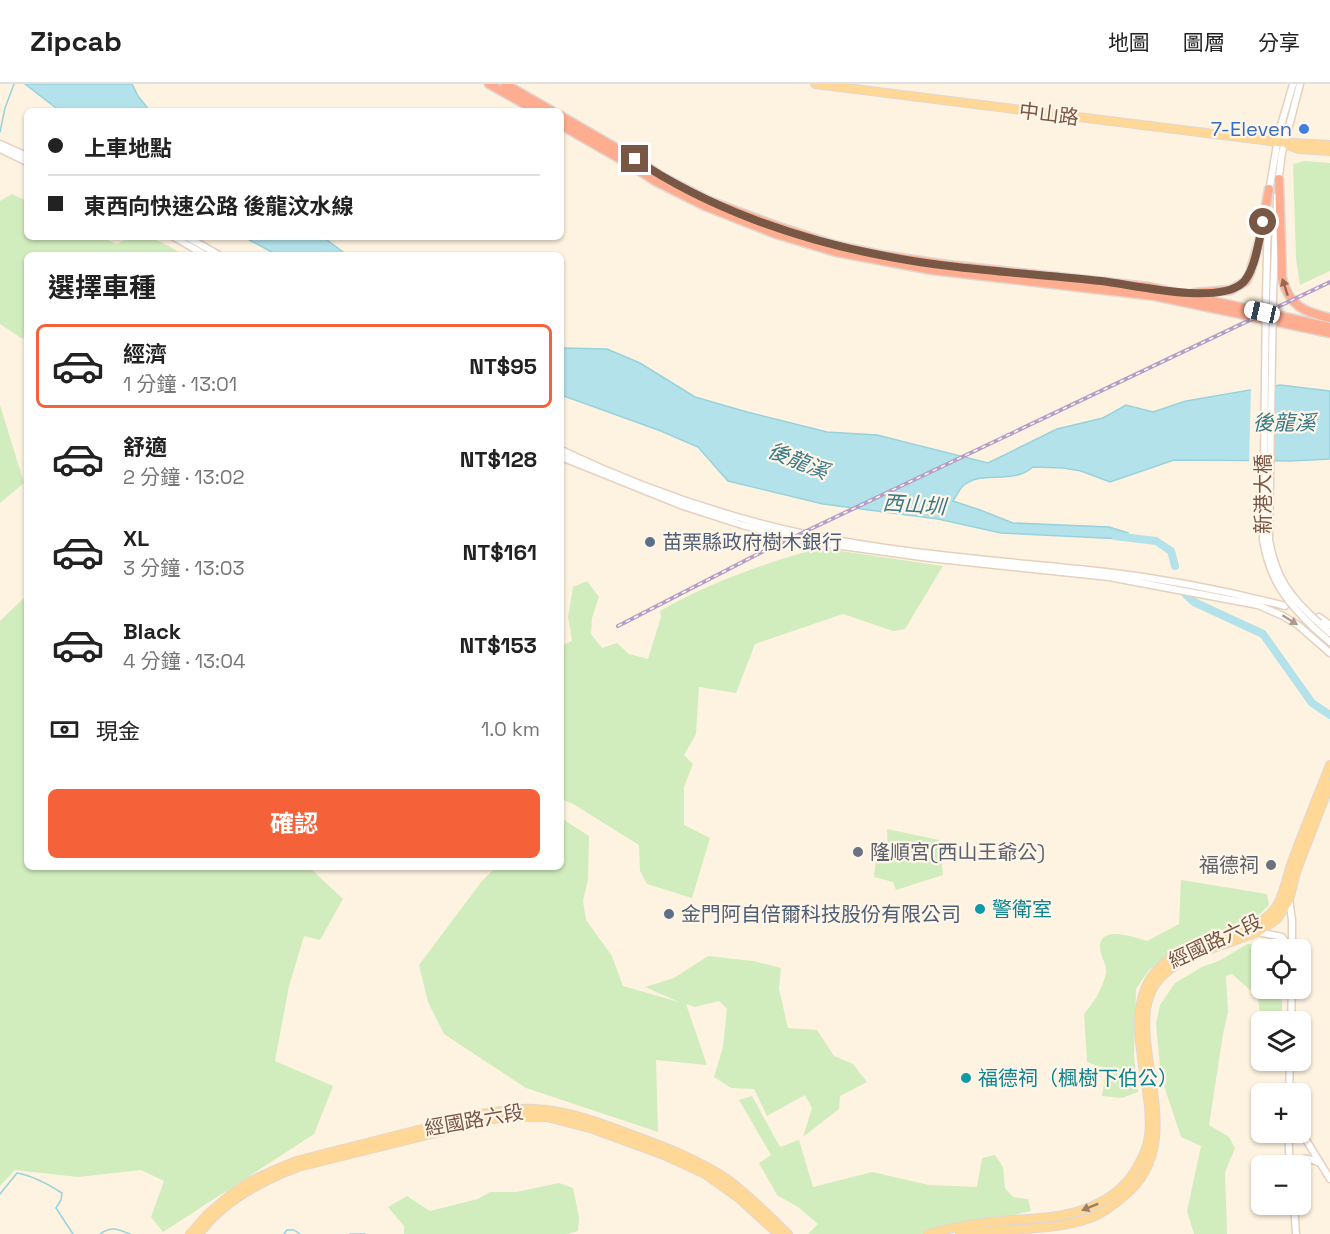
<!DOCTYPE html>
<html lang="zh-TW">
<meta charset="utf-8">
<style>
body{margin:0;font-family:"Space Grotesk","Noto Sans TC",sans-serif;background:#f6f6f6;color:#222;height:100vh;display:flex;flex-direction:column;font-size:22px;white-space:nowrap}
*{box-sizing:border-box;margin:0}
p{font-size:20px;color:#767676}
.icon{flex:none;width:33px;height:33px;fill:none;stroke:currentColor;stroke-width:2;stroke-linecap:round;stroke-linejoin:round}
.map{position:relative;flex:1;overflow:hidden}
.details{position:absolute;left:24px;top:168px;width:540px;height:618px;display:flex;flex-direction:column;background:#fff;border-radius:9px;box-shadow:0 2px 4px #0004}
.details>*{flex:none}
.top-card{position:absolute;left:24px;top:24px;width:540px;height:132px;border-radius:9px;box-shadow:0 2px 4px #0004;display:grid;align-content:center;height:132px;padding:0 24px;background:#fff}
.controls{position:absolute;left:1251px;top:855px;display:grid;gap:12px}
.controls a{display:grid;place-items:center;width:60px;height:60px;border-radius:9px;background:#fff;box-shadow:0 2px 4px #0004;font-size:30px}
.end{position:absolute;width:27px;height:27px;margin:-14px;border:8px solid #785745;background:#fff;box-shadow:0 0 0 3px #fff}
.from{border-radius:50%}
.car{position:absolute;width:18px;height:36px;margin:-18px -9px;border-radius:8px;box-shadow:0 0 4px 2px #0007;background:linear-gradient(#fff 24%,#345 0 40%,#fff 0 76%,#345 0 86%,#fff 0)}
.top-card b{display:flex;align-items:center;gap:21px;height:57px;font-size:22px}
.top-card b+b{border-top:2px solid #e0e0e0}
.top-card i{width:15px;height:15px;background:#222}
ul{padding:0;list-style:none}
li{display:flex;align-items:center;gap:18px;height:84px;margin:0 12px 9px;padding:0 12px;border:3px solid transparent;border-radius:9px}
li div{flex:1}
li b{display:block;font-size:22px}
li em{font-style:normal;font-weight:700}
li.current{border-color:#f56239}
li>.icon{width:54px;height:54px;stroke-width:1.5}
h2{padding:0 24px;font-size:27px;line-height:72px}
.pay{display:flex;align-items:center;gap:15px;height:66px;padding:0 24px;font-size:22px}
.pay p{margin-inline-start:auto}
.cta{display:flex;gap:12px;margin-top:auto;padding:12px 24px}
.cta a{flex:1;height:69px;border-radius:9px;background:#f56239;color:#fff;font-size:24px;font-weight:700;line-height:69px;text-align:center}
header{display:flex;align-items:center;gap:36px;box-sizing:border-box;height:84px;padding:0 30px;background:#fff;border-bottom:2px solid #e0e0e0}
header strong{font-size:28px}
nav{display:flex;gap:33px;margin-inline-start:auto;font-size:21px}
.map>svg:first-child{display:block}
.green{fill:#d1edbd}
.water{fill:#b3e2ea;stroke:#98d2dd;stroke-width:1.5}
.pier{fill:#fef3e0}
.lines{fill:none;stroke-linecap:round;stroke-linejoin:round}
.stream{stroke:#98d2dd;stroke-width:1.5}
.river{stroke:#b3e2ea;stroke-width:8}
.minor-casing{stroke:#e5d0be;stroke-width:9}
.major-casing{stroke:#dfd7d2;stroke-width:10}
.highway-casing{stroke:#dfd7d2;stroke-width:11}
.minor{stroke:#fff;stroke-width:6}
.major{stroke:#ffd897;stroke-width:8}
.highway{stroke:#ffad91;stroke-width:8}
.rail-casing{stroke:#b59ec8;stroke-width:4}
.rail{stroke:#fff6e9;stroke-width:1.5;stroke-dasharray:4.5;stroke-linecap:butt}
.minor-bridge-casing{stroke:#e5d0be;stroke-width:9;stroke-linecap:butt}
.minor-bridge{stroke:#fff;stroke-width:6}
.oneway{fill:#936854}
.oneway2{fill:#ae9a8f}
.oneway3{fill:#a07e5e}
.route{stroke:#785745;stroke-width:8}
.shop-dot{fill:#3f7fe0;stroke:#fff6e9;stroke-width:2}
.service-dot{fill:#5c6f8a;stroke:#fff6e9;stroke-width:2}
.worship-dot{fill:#6b7280;stroke:#fff6e9;stroke-width:2}
.culture-dot{fill:#0f9aa8;stroke:#fff6e9;stroke-width:2}
.labels{text-anchor:middle;stroke-width:4.5;stroke-linejoin:round;paint-order:stroke}
.street-label{font-size:20px;fill:#785745;stroke:#fff6e9}
.shop-label{font-size:20px;fill:#366cbe;stroke:#fff6e9;text-anchor:end}
.service-label{font-size:20px;fill:#4e5e75;stroke:#fff6e9;text-anchor:start}
.worship-label{font-size:20px;fill:#5b616d;stroke:#fff6e9;text-anchor:start}
.culture-label{font-size:20px;fill:#0d838f;stroke:#fff6e9;text-anchor:start}
.water-label{font-size:21px;font-style:italic;fill:#3a7a87;stroke:#fff6e9}
</style>
<header>
<strong>Zipcab</strong>
<nav><a>地圖</a><a>圖層</a><a>分享</a></nav>
</header>
<div class="map">
<svg width="1330" height="1150" viewBox="0 0 1330 1150">
<rect width="100%" height="100%" fill="#fef3e0"/>
<path class="green" d="M 1304,77 L 1330,79 L 1330,187 L 1300,201 L 1296,175 L 1293,80 Z
M 12,110 L 27,117 L 27,153 L 101,153 L 117,160 C 143,144 160,157 184,171 L 27,171 L 27,255 L 21,254 L 0,240 L 0,117 Z
M 0,321 L 24,399 L 0,419 Z
M 820,464 L 943,482 L 905,545 L 893,547 L 843,530 L 755,560 L 736,609 L 699,603 L 696,650 L 684,671 L 693,680 L 684,703 L 684,741 L 710,754 L 692,814 L 647,800 L 640,787 L 639,761 L 573,720 L 561,715 L 561,562 L 572,557 L 568,533 L 573,503 L 587,497 L 599,513 L 592,534 L 591,550 L 602,564 L 617,559 L 629,570 L 648,575 L 661,533 L 660,527 C 710,498 765,479 820,464 Z
M 27,511 L 27,783 L 309,783 L 343,815 L 320,856 L 304,852 L 289,902 L 275,977 L 333,1002 L 314,1050 L 163,1148 L 151,1133 L 164,1097 L 141,1086 L 78,1093 L 15,1086 L 0,1102 L 0,537 Z
M 561,734 L 589,752 L 588,795 L 583,817 L 586,836 L 612,872 L 623,902 L 679,918 L 645,903 L 674,894 L 708,872 L 753,877 L 781,884 L 779,905 L 788,944 L 817,946 L 834,972 L 853,980 L 867,998 L 840,1012 L 839,1025 L 803,1053 L 812,1024 L 805,1011 L 767,1032 L 754,1005 L 731,1004 L 714,993 L 723,963 L 727,925 L 719,917 L 695,923 L 686,920 L 707,981 L 656,976 L 658,1048 L 526,1004 L 444,950 L 428,918 L 419,881 L 482,797 L 496,783 L 561,783 Z
M 887,745 L 939,756 L 943,791 L 896,806 L 893,798 L 874,793 L 876,772 L 888,775 Z
M 1181,796 L 1267,810 L 1269,821 L 1255,835 L 1169,870 L 1149,886 L 1136,905 L 1134,973 L 1138,1008 L 1122,1014 L 1102,1012 L 1106,985 L 1087,978 L 1084,930 C 1094,918 1103,905 1106,888 C 1107,881 1101,873 1100,865 C 1098,840 1134,853 1147,857 L 1179,840 Z
M 1247,860 L 1275,860 L 1277,865 L 1262,866 L 1262,904 L 1282,905 L 1282,937 L 1262,938 L 1261,942 L 1258,913 L 1232,890 L 1226,892 L 1228,928 L 1223,950 L 1209,1041 L 1229,1053 L 1235,1064 L 1225,1088 L 1227,1150 L 1194,1150 L 1187,1127 L 1201,1062 L 1181,1053 L 1161,993 L 1156,940 L 1160,921 L 1175,899 L 1202,883 L 1221,876 Z
M 752,1012 L 780,1063 L 799,1056 L 813,1103 L 872,1088 L 929,1101 L 977,1103 L 982,1074 L 995,1071 L 1003,1083 L 1005,1104 L 1013,1113 L 1028,1115 L 1031,1127 L 928,1150 L 808,1150 L 818,1140 L 798,1123 L 777,1111 L 759,1079 L 771,1071 L 739,1016 Z
M 559,1099 L 573,1104 L 579,1133 L 578,1147 L 567,1150 L 404,1150 L 404,1142 L 388,1123 L 407,1112 L 430,1127 L 478,1115 L 490,1108 L 516,1108 Z"/>
<path class="water" d="M 25,0 L 132,0 L 138,12 L 150,27 L 60,27 Z
M 244,153 L 323,153 L 347,171 L 277,171 Z
M 561,264 L 607,265 L 640,279 L 695,313 L 747,328 L 827,348 L 877,351 L 988,379 L 1057,345 L 1103,334 L 1126,321 L 1153,328 L 1186,317 L 1280,301 L 1330,307 L 1330,375 L 1290,377 L 1174,376 L 1110,398 L 1081,387 L 1063,384 L 1033,383 C 1013,401 982,386 964,401 C 959,405 956,413 953,417 L 980,426 L 1013,439 L 1109,443 L 1128,449 L 1123,455 L 1001,449 L 938,435 L 823,420 L 728,397 L 698,363 L 661,347 L 561,311 Z"/>
<path class="pier" d="M 1268,300 L 1266,380 L 1249,380 L 1251,302 Z"/>
<g class="lines">
<path class="stream" d="M 0,48 L 5,24 L 14,0
M 0,1110 L 17,1089 C 34,1092 48,1100 62,1109 L 61,1116 L 56,1124 L 73,1150
M 100,1150 C 112,1142 117,1145 130,1150
M 284,1150 L 287,1146 L 294,1146 L 300,1150
M 350,1150 L 365,1150"/>
<path class="river" d="M 1115,452 L 1156,457 L 1171,467 L 1175,482
M 1186,511 L 1194,518 L 1263,550 L 1312,619 L 1330,631"/>
<g class="minor-casing">
<path id="minor" d="M 0,60 L 27,72
M 0,65 L 27,78
M 1278,99 L 1282,69 L 1300,0
M 1269,108 L 1279,48 L 1293,0
M 174,153 L 205,171
M 187,153 L 219,171
M 1266,213 L 1268,130
M 1273,213 L 1277,112
M 561,366 C 639,403 721,432 805,450 C 904,471 1006,477 1106,488 C 1166,495 1227,507 1285,522
M 561,373 L 683,422 L 742,441 L 806,457 L 929,474 L 1109,493 L 1258,521 L 1283,532 L 1298,541 L 1330,569
M 1319,533 L 1330,541
M 1319,539 L 1330,549
M 1314,544 L 1330,558
M 1289,815 L 1292,836 L 1292,866
M 1258,848 L 1282,853 L 1291,866
M 1291,938 L 1292,904
M 1289,1010 L 1290,976
M 1300,1046 L 1330,1095
M 1288,1048 L 1290,1082
M 1292,1082 C 1301,1073 1307,1073 1318,1078
M 1294,1120 L 1296,1150"/>
</g>
<g class="major-casing">
<path id="major" d="M 815,0 L 1278,58 L 1330,61
M 1288,61 L 1299,65 L 1330,67
M 190,1150 L 207,1131 L 230,1111 L 249,1098 L 272,1087 L 296,1077 L 481,1030 C 499,1027 517,1024 535,1025 C 569,1027 601,1039 632,1051 C 665,1063 697,1075 727,1095 C 749,1111 768,1131 788,1150
M 199,1150 C 223,1117 261,1097 298,1083 L 492,1035 L 509,1033 L 547,1033 L 593,1045 L 664,1071 L 705,1090 L 740,1115 L 778,1150
M 928,1150 C 956,1142 983,1138 1012,1136 C 1039,1134 1063,1134 1088,1124 C 1108,1116 1125,1104 1136,1085 C 1142,1075 1148,1063 1149,1052 C 1155,1002 1123,940 1150,895 C 1175,855 1234,860 1268,832 C 1283,820 1286,795 1292,778 C 1304,746 1317,714 1330,681
M 960,1150 C 1003,1143 1048,1149 1090,1134 C 1103,1129 1114,1121 1124,1112 C 1199,1052 1110,941 1163,891 C 1188,868 1227,861 1258,848 L 1277,835 L 1289,816 L 1296,788 L 1330,700"/>
</g>
<g class="highway-casing">
<path id="highway" d="M 489,0 L 537,27
M 505,0 L 552,27
M 561,32 L 635,75 L 664,94 L 709,117 L 779,143 L 834,161 L 881,171 L 948,181 L 1149,203 L 1330,243
M 561,41 L 629,80 L 655,97 L 705,122 L 776,150 L 836,168 L 932,186 L 1155,212 L 1330,249
M 1279,95 L 1282,194 C 1289,222 1304,228 1330,234
M 1194,209 L 1231,206 L 1246,197 L 1250,189 L 1260,155 L 1269,105"/>
</g>
<use href="#minor" class="minor"/>
<use href="#major" class="major"/>
<use href="#highway" class="highway"/>
<g class="rail-casing">
<path id="rail" d="M 618,542 L 758,470 L 1330,198"/>
</g>
<use href="#rail" class="rail"/>
<g class="minor-bridge-casing">
<path id="minor-bridge" d="M 1266,213 L 1263,456 C 1270,496 1285,516 1314,544
M 1273,213 L 1269,456 C 1276,495 1290,513 1319,539"/>
</g>
<use href="#minor-bridge" class="minor-bridge"/>
</g>
<defs><path id="oneway-solid" d="M-6-.8H1V-3.2L6.5 0L1 3.2V.8H-6Z" transform="scale(1.5)"/></defs>
<use class="oneway" href="#oneway-solid" transform="translate(1285 203) rotate(-108)"/>
<use class="oneway2" href="#oneway-solid" transform="translate(1290 536) rotate(32)"/>
<use class="oneway3" href="#oneway-solid" transform="translate(1090 1123) rotate(158)"/>
<g class="lines">
<path class="route" d="M 635,75 C 706,123 796,155 880,171 C 953,186 1028,189 1101,197 C 1135,201 1212,220 1240,201 C 1255,191 1259,155 1263,138"/>
</g>
<circle class="shop-dot" cx="1304" cy="45" r="6"/>
<g class="service-dot">
<circle cx="650" cy="458" r="6"/>
<circle cx="669" cy="830" r="6"/>
</g>
<g class="worship-dot">
<circle cx="858" cy="768" r="6"/>
<circle cx="1271" cy="781" r="6"/>
</g>
<g class="culture-dot">
<circle cx="980" cy="825" r="6"/>
<circle cx="966" cy="994" r="6"/>
</g>
<g class="labels">
<g class="street-label">
<text transform="translate(1049 30) rotate(7)" y="7">中山路</text>
<text transform="translate(1263 410) rotate(-90)" y="7">新港大橋</text>
<text transform="translate(1215 857) rotate(-25)" y="7">經國路六段</text>
<text transform="translate(474 1036) rotate(-10)" y="7">經國路六段</text>
</g>
<g class="shop-label">
<text x="1292" y="52">7-Eleven</text>
</g>
<g class="service-label">
<text x="662" y="465">苗栗縣政府樹木銀行</text>
<text x="681" y="837">金門阿自倍爾科技股份有限公司</text>
</g>
<g class="worship-label">
<text x="870" y="775">隆順宮(西山王爺公)</text>
<text x="1259" y="788" text-anchor="end">福德祠</text>
</g>
<g class="culture-label">
<text x="992" y="832">警衛室</text>
<text x="978" y="1001">福德祠（楓樹下伯公）</text>
</g>
<g class="water-label">
<text x="1284" y="346">後龍溪</text>
<text transform="translate(798 377) rotate(22)" y="7">後龍溪</text>
<text transform="translate(914 421) rotate(4)" y="7">西山圳</text>
</g>
</g>
</svg>
<div class="controls">
<a><svg class="icon" aria-label="locate" viewBox="0 0 24 24"><circle cx="12" cy="12" r="6"/><path d="M12 2v4M12 18v4M2 12h4M18 12h4"/></svg></a>
<a><svg class="icon" aria-label="layers" viewBox="0 0 24 24"><path d="M12 4l9 5-9 5-9-5zM3 14l9 5 9-5"/></svg></a>
<a>+</a>
<a>−</a>
</div>
<i class="end from" style="left:1263px;top:138px"></i>
<i class="end" style="left:635px;top:75px"></i>
<i class="car" style="left:1262px;top:228px;rotate:283deg"></i>
<div class="top-card">
<b><i class="from"></i>上車地點</b>
<b><i></i>東西向快速公路 後龍汶水線</b>
</div>
<section class="details">
<h2>選擇車種</h2>
<ul>
<li class="current"><svg class="icon" aria-label="car" viewBox="0 0 24 24"><path d="M5 17H2v-5l4-1 3-4h7l3 4 3 1v5h-3M9 17h6M6 11h13"/><circle cx="7" cy="17" r="2"/><circle cx="17" cy="17" r="2"/></svg><div><b>經濟</b><p>1 分鐘 · 13:01</p></div><em>NT$95</em></li>
<li><svg class="icon" aria-label="car" viewBox="0 0 24 24"><path d="M5 17H2v-5l4-1 3-4h7l3 4 3 1v5h-3M9 17h6M6 11h13"/><circle cx="7" cy="17" r="2"/><circle cx="17" cy="17" r="2"/></svg><div><b>舒適</b><p>2 分鐘 · 13:02</p></div><em>NT$128</em></li>
<li><svg class="icon" aria-label="car" viewBox="0 0 24 24"><path d="M5 17H2v-5l4-1 3-4h7l3 4 3 1v5h-3M9 17h6M6 11h13"/><circle cx="7" cy="17" r="2"/><circle cx="17" cy="17" r="2"/></svg><div><b>XL</b><p>3 分鐘 · 13:03</p></div><em>NT$161</em></li>
<li><svg class="icon" aria-label="car" viewBox="0 0 24 24"><path d="M5 17H2v-5l4-1 3-4h7l3 4 3 1v5h-3M9 17h6M6 11h13"/><circle cx="7" cy="17" r="2"/><circle cx="17" cy="17" r="2"/></svg><div><b>Black</b><p>4 分鐘 · 13:04</p></div><em>NT$153</em></li>
</ul>
<div class="pay"><svg class="icon" aria-label="cash" viewBox="0 0 24 24"><path d="M3 7h18v10H3z"/><circle cx="12" cy="12" r="2"/></svg>現金<p>1.0 km</p></div>
<div class="cta"><a>確認</a></div>
</section>
</div>
